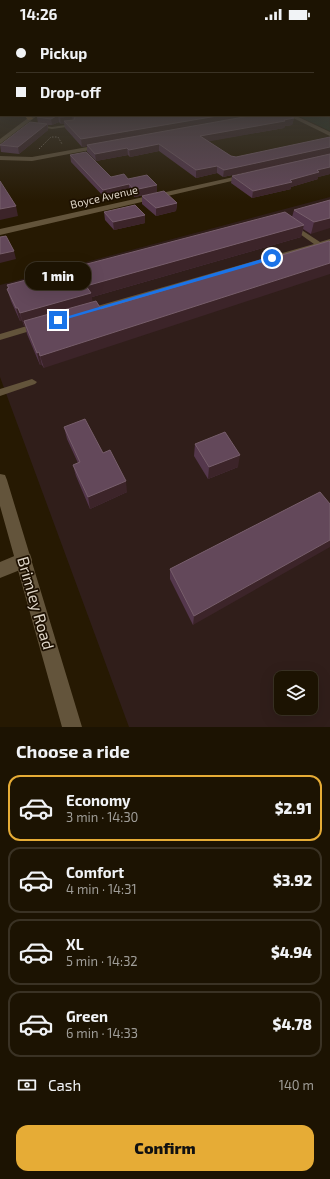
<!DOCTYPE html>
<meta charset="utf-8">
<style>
body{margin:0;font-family:"Exo 2",sans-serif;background:#251c0c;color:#f1f3f6;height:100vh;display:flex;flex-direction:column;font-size:15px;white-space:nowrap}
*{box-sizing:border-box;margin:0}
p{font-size:13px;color:#a09e99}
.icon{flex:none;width:22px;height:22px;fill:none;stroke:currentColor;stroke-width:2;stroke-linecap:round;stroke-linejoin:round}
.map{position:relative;height:699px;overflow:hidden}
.sheet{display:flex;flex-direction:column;background:#1c1302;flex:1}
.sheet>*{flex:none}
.guide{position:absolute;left:0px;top:0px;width:330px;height:88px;box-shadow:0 4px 16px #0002,0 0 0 1px #3a3224;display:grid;align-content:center;height:88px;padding:0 16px;background:#1c1302}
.fabs{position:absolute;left:274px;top:643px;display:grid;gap:8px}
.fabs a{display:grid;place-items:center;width:44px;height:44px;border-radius:8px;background:#1c1302;box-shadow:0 4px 16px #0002,0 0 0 1px #3a3224;font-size:20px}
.end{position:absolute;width:18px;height:18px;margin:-9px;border:5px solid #1a73e8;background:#fff;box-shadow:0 0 0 2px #fff}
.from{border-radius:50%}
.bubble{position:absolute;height:28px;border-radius:12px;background:#1c1302;box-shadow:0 4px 16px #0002,0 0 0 1px #3a3224;font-size:13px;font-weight:800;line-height:28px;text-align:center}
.guide b{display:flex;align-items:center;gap:14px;height:38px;font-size:15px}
.guide b+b{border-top:1px solid #3a3224}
.guide i{width:10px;height:10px;background:#f1f3f6}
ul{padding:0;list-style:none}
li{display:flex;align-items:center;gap:12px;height:66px;margin:0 8px 6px;padding:0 8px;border:2px solid #3a3224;border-radius:12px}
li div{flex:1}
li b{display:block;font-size:15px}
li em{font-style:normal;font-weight:800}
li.selected{border-color:#e6ac36}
li>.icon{width:36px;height:36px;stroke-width:1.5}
h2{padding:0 16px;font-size:18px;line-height:48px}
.pay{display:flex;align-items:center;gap:10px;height:44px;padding:0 16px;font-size:15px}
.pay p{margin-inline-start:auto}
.primary-button{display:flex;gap:8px;margin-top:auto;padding:8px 16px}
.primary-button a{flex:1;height:46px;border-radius:12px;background:#e6ac36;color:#111;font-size:16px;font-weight:800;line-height:46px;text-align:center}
.status{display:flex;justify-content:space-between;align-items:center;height:28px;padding:0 20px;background:#1c1302;direction:ltr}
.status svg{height:11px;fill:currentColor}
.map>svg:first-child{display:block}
.industrial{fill:#301e1a;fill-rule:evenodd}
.green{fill:#1e3018}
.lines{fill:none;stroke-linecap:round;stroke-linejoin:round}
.path{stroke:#857a68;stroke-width:1;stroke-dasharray:1.5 1.5;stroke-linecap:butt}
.lane{fill:#63543b;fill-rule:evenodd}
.street{fill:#63543b;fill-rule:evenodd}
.secondary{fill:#63543b;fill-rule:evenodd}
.primary{fill:#9c6c2d;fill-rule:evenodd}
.wall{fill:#54374c}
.shaded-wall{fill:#3c2429}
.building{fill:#63485a;stroke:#775e6b}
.route{fill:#1a73e8}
.labels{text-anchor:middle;stroke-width:3.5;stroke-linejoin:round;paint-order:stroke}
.far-street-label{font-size:11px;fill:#dfd6c8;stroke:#1d1000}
.near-street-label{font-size:16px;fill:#dfd6c8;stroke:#1d1000}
</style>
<div class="status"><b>14:26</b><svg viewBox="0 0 49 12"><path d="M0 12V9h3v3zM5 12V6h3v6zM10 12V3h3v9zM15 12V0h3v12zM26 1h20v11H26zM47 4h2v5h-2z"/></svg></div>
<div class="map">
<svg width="330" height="699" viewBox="0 0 330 699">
<rect width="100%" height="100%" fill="#261902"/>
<path class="industrial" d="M 330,169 L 330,699 L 129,699 L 0,349 L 0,257 ZM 281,650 L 311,650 L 311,680 L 281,680 Z"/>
<path class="green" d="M 329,78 L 330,103 L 296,87 L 329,87 Z"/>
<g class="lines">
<path class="path" d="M 39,121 L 51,109 L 58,109 L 62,116"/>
<path class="lane" d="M 0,75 L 1,75 L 1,77 L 0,77 Z
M 73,96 L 74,98 L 52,101 L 34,98 L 36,97 L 52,99 Z
M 290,197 L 294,197 L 320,214 L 330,211 L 330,215 L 324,217 L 330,221 L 330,226 L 318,219 L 93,285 L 87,285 L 86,283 L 87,281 L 314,216 L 290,199 Z
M 37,295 L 40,296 L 41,298 L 40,300 L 0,312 L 0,306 Z
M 32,351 L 37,354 L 35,356 L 0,368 L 0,361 Z"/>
<path class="street" d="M 287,87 L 294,87 L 330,104 L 330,108 Z
M 104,116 L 106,117 L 106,119 L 32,133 L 0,132 L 0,128 L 32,129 Z
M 247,146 L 249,147 L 249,149 L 0,207 L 0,201 Z
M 24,524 L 30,526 L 32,532 L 30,538 L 0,550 L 0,534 Z"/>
<path class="secondary" d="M 32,87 L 38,87 L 0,116 L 0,111 Z
M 0,446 L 5,447 L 7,452 L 82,699 L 62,699 L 0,478 Z"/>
<path class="primary" d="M 0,84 L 1,87 L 3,87 L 0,88 Z
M 24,87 L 30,87 L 33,91 L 28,92 Z"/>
</g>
<path class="wall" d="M 40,87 L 294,90 L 292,97 L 285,98 L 284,100 L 208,113 L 231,128 L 236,129 L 330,109 L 330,146 L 318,149 L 318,151 L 291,159 L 291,161 L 252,170 L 231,155 L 232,148 L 289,135 L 223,149 L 217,145 L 196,150 L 159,123 L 130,129 L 128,127 L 96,133 L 87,124 L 87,118 L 82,119 L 65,100 L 64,96 L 61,96 L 59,94 L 52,97 L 48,97 L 48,102 L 19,126 L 1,124 L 0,117 L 38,95 L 37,89 Z
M 70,127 L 111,149 L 128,151 L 157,164 L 135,169 L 129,164 L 104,169 L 71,134 Z
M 142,168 L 177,175 L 176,183 L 156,188 L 142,176 Z
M 330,172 L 311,206 L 303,201 L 301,209 L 92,269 L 44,340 L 42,337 L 40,337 L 27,306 L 25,297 L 24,298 L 22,292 L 20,293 L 11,273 L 7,261 L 8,260 L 7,257 L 292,189 L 294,182 Z
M 104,184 L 145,187 L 145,195 L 114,202 L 105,192 Z
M 64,399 L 103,425 L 127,464 L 90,481 L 76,448 L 73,437 L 78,435 L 67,411 Z
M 195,416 L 238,439 L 208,451 L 194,428 Z
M 320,464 L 193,597 L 170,551 L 170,541 Z"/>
<path class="shaded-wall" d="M 58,87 L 59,94 L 52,97 L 51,91 Z
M 223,87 L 261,87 L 82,119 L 81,111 Z
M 72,88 L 73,95 L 64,93 L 64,96 L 61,96 L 60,89 Z
M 294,90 L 292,97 L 285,98 L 284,100 L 200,115 L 200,108 Z
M 47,96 L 48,102 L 19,126 L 18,119 Z
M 159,116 L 159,123 L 130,129 L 129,122 Z
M 330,119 L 330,126 L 223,149 L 224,142 Z
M 127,120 L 128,127 L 96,133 L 95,126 Z
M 217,138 L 217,145 L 196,150 L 196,142 Z
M 330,139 L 330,146 L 318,149 L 318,151 L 291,159 L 291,161 L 252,170 L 253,163 L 290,152 L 317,142 Z
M 129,156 L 129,164 L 104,169 L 103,162 Z
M 157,157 L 157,164 L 135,169 L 134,162 Z
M 177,175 L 176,183 L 156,188 L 156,180 Z
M 16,178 L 18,188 L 0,192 L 0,181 Z
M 145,187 L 145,195 L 114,202 L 113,194 Z
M 330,190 L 330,200 L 311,206 L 314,194 Z
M 304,197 L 301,209 L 92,269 L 93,278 L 24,293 L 25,297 L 24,298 L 20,285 L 86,258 Z
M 14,223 L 16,231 L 0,235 L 0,226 Z
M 330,235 L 330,246 L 44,340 L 40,328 Z
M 16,280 L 18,280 L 22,292 L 20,293 Z
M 39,324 L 42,337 L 40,337 L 37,325 Z
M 240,427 L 238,439 L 208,451 L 209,439 Z
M 126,453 L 127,464 L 90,481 L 88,469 Z
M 330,512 L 330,519 L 193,597 L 194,588 Z"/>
<path class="building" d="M 40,87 L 223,87 L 81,111 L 64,93 L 74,92 L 75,89 L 72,88 L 60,89 L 58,87 L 51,91 L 37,89 Z
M 255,87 L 287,87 L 294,90 L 284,92 L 285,93 L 200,108 L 231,128 L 236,129 L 330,109 L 330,119 L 224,142 L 217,138 L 196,142 L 159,116 L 129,122 L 127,120 L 95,126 L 87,117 Z
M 30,94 L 47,96 L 18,119 L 0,117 Z
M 86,124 L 111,149 L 124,146 L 128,151 L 147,147 L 157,157 L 134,162 L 129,156 L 103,162 L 70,127 Z
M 330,126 L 330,139 L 317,142 L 319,144 L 290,152 L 292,154 L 253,163 L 232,148 Z
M 0,153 L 16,178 L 0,181 Z
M 164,163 L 177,175 L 156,180 L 142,168 Z
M 330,172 L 330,190 L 314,194 L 294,182 Z
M 135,177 L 145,187 L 113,194 L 104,184 Z
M 285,184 L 304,197 L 86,258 L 91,265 L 20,285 L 18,280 L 16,280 L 7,261 L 9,260 L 7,257 Z
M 6,208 L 14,223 L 0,226 L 0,209 Z
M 329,213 L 330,214 L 330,235 L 40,328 L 39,324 L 37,325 L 24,293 L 96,273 L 101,281 Z
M 85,391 L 103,425 L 110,422 L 126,453 L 88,469 L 73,437 L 80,434 L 64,399 Z
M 225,404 L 240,427 L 209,439 L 195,416 Z
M 320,464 L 330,476 L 330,512 L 194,588 L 170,541 Z"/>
<linearGradient id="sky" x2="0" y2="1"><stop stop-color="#150e01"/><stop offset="0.43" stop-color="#413e39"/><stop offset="1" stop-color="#413e39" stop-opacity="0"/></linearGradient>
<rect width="330" height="173" fill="url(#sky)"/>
<path class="route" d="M 272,228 L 274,231 L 60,293 L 55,292 Z"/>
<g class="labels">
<g class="far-street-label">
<text transform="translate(104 169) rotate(-13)" y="4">Boyce Avenue</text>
</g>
<g class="near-street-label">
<text transform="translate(36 575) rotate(74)" y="6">Brimley Road</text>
</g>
</g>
</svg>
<div class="fabs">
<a><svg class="icon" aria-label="layers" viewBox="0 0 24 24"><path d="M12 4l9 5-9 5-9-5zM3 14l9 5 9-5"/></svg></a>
</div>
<i class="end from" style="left:272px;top:230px"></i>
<i class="end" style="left:58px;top:292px"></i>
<div class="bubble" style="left:25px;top:234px;width:66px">1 min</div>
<div class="guide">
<b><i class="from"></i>Pickup</b>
<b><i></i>Drop-off</b>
</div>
</div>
<section class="sheet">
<h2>Choose a ride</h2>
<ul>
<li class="selected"><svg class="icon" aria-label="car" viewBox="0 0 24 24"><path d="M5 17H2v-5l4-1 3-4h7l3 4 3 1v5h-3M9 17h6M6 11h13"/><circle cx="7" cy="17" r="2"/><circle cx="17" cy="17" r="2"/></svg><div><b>Economy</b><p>3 min · 14:30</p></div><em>$2.91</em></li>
<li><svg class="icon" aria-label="car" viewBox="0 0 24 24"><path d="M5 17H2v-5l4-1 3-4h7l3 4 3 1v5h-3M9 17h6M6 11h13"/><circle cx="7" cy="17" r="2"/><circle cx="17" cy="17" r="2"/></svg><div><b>Comfort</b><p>4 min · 14:31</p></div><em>$3.92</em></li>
<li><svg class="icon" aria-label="car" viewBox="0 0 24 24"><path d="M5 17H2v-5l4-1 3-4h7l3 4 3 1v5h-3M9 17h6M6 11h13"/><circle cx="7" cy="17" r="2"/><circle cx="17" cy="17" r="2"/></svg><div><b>XL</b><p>5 min · 14:32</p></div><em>$4.94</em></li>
<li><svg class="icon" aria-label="car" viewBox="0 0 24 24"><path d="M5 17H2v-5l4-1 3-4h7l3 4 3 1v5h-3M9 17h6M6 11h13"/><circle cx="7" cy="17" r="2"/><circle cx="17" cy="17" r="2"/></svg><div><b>Green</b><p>6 min · 14:33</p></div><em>$4.78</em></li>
</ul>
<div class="pay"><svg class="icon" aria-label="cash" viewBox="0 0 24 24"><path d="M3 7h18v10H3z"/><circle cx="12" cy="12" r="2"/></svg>Cash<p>140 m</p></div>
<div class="primary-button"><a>Confirm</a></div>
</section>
